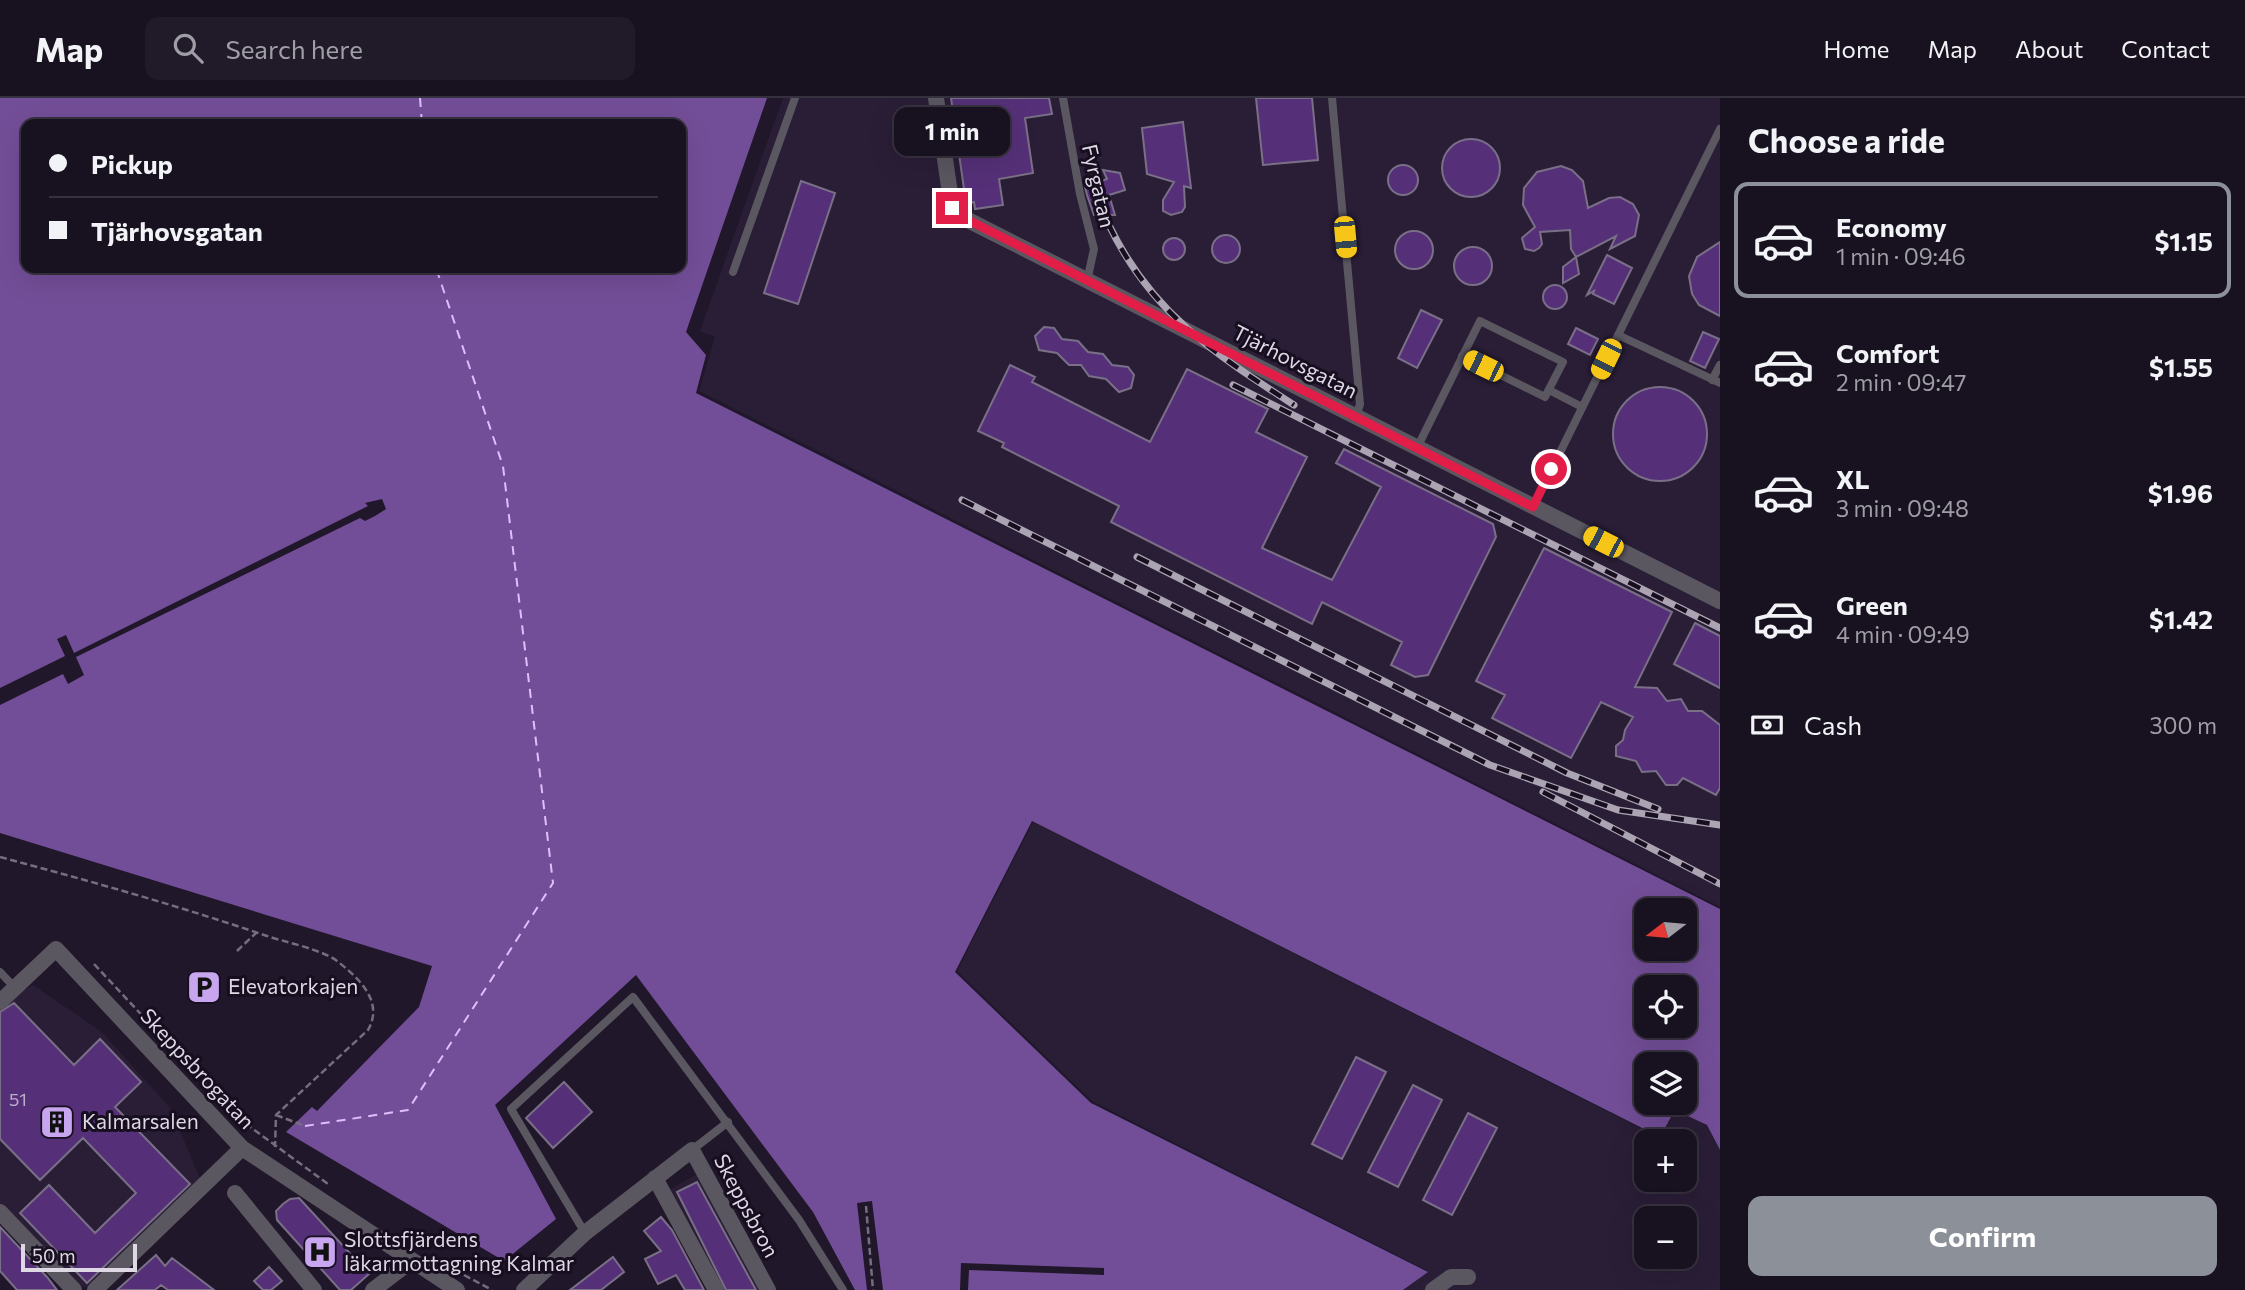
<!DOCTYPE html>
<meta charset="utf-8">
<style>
body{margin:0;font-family:Commissioner,sans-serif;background:#211a29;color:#f1f3f6;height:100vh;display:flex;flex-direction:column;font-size:26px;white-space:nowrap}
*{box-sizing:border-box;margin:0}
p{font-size:23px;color:#9f9da5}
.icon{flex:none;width:38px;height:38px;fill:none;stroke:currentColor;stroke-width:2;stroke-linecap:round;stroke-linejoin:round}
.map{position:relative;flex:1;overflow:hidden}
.sheet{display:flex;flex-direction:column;background:#181120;width:525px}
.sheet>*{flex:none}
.guide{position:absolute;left:21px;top:21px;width:665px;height:154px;border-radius:14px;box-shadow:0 7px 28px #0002,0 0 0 2px #36313e;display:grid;align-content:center;height:154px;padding:0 28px;background:#181120}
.needle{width:46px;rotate:254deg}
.tools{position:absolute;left:1634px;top:800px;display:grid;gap:14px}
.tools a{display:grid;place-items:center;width:63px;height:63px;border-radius:14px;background:#181120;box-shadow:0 7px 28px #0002,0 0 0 2px #36313e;font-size:35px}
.scale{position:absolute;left:21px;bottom:18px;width:116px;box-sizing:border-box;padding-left:7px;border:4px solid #ded8e5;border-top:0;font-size:19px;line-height:24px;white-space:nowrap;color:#ded8e5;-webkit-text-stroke:5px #170e20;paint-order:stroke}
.end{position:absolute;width:32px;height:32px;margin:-16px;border:9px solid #e11d48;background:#fff;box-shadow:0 0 0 4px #fff}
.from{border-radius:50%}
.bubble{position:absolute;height:49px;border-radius:14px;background:#181120;box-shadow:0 7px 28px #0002,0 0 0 2px #36313e;font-size:23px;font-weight:700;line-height:49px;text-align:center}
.car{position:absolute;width:21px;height:42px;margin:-21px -10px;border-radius:9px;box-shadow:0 0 5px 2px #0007;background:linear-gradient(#f5c518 24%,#345 0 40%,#f5c518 0 76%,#345 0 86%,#f5c518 0)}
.guide b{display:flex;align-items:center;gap:24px;height:66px;font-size:26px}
.guide b+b{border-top:2px solid #36313e}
.guide i{width:18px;height:18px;background:#f1f3f6}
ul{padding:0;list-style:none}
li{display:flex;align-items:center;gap:21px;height:116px;margin:0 14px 10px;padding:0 14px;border:4px solid transparent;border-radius:14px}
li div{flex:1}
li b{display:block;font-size:26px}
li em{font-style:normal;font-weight:700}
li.current{border-color:#8c9099}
li>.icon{width:63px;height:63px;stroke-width:1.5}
h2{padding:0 28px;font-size:32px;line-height:84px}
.pay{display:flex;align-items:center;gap:18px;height:77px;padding:0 28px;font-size:26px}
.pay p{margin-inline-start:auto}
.primary-button{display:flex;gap:14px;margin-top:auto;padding:14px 28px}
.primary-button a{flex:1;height:80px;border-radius:14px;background:#8c9099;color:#fff;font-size:28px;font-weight:700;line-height:80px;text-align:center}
header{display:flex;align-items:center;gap:42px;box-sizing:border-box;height:98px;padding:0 35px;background:#181120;border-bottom:2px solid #36313e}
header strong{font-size:33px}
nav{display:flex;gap:38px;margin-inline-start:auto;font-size:24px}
.search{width:490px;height:63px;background:#211a29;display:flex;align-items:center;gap:18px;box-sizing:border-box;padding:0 24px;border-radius:14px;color:#9f9da5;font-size:26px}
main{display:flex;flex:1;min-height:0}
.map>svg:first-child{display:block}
.built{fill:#2a1e37;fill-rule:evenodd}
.water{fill:#734e98;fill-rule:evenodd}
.pier{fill:#20172a}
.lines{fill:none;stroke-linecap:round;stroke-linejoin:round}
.ferry{stroke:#dcc0fe;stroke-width:2;stroke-dasharray:9 7;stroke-linecap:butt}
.building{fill:#553078;stroke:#796f86;stroke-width:2}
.path{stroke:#766e7e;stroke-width:2.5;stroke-dasharray:7 3.5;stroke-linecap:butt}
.lane{stroke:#5b5761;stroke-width:8}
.street{stroke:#5b5761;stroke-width:16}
.rail-casing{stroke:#aba4b2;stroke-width:7}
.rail{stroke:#170e20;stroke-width:4.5;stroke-dasharray:13;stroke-linecap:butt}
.route{stroke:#e11d48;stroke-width:9}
.labels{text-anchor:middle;stroke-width:6;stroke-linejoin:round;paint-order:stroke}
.number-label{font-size:18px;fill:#bcaeca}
.street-label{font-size:21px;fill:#ded8e5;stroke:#170e20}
.poi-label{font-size:21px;fill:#ded8e5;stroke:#170e20;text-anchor:start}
</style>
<header>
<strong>Map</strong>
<div class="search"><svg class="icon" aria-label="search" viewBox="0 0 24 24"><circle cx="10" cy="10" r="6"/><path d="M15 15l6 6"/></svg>Search here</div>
<nav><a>Home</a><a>Map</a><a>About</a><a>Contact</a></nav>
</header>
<main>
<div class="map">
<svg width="1720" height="1192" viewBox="0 0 1720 1192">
<rect width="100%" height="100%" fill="#20172a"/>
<path class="built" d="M 783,0 L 1720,0 L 1720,809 L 699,293 L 715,239 L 700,233 Z
M 1033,724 L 1660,1040 L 1676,1012 L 1707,1027 L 1720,1053 L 1720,1192 L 1404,1192 L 1428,1173 L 1092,1003 L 957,873 ZM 1647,1043 L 1685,1043 L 1685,1082 L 1647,1082 ZM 1647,1120 L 1685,1120 L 1685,1158 L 1647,1158 Z
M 33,887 L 102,934 L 171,1011 L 201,1083 L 93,1189 L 82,1189 L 0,1106 L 0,912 L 18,895 Z
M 701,1074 L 764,1192 L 721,1192 L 667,1093 Z"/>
<path class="water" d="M 0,0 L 767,0 L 686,234 L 706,257 L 696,295 L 1720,811 L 1720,1052 L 1707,1027 L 1675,1012 L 1660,1039 L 1032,723 L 955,874 L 1091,1005 L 1428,1174 L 1403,1192 L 883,1192 L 872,1103 L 857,1105 L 867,1192 L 855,1192 L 813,1114 L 636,877 L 495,1007 L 556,1121 L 504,1163 L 286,1034 L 312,1009 L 317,1013 L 419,909 L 432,868 L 0,735 ZM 26,26 L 681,26 L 681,170 L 26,170 ZM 1647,812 L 1685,812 L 1685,850 L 1647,850 ZM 1647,889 L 1685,889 L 1685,928 L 1647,928 ZM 1647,966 L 1685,966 L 1685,1004 L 1647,1004 Z"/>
<path class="pier" d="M 382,401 L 386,411 L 375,418 L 365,423 L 360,420 L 76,559 L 84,577 L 68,586 L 63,576 L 0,607 L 0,590 L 65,558 L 57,541 L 66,537 L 74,555 L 368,408 L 365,405 Z
M 961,1165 L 1104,1170 L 1104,1177 L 969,1172 L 968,1192 L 960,1192 Z"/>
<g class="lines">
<path class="ferry" d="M 420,0 L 422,26
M 305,1028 L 408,1012 L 553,785 L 503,368 L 436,170"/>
</g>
<path class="building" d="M 951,0 L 1049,0 L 1052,16 L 1025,20 L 1033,75 L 999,81 L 1003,107 L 975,111 L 974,104 L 966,105 Z
M 1256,0 L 1312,0 L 1318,62 L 1263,67 Z
M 1183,24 L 1191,90 L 1184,88 L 1185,109 L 1182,114 L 1171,117 L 1163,113 L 1163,102 L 1174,84 L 1147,76 L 1142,30 Z
M1442 70a29 29 0 1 1 58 0a29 29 0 1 1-58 0Z
M1388 82a15 15 0 1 1 30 0a15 15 0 1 1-30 0Z
M 1561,68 L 1572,72 L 1583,83 L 1588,110 L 1609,100 L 1620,99 L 1633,106 L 1639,117 L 1635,138 L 1610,151 L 1616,138 L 1576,159 L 1571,151 L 1570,132 L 1540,134 L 1542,146 L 1539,150 L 1534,153 L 1525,151 L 1522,140 L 1535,129 L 1523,107 L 1524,90 L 1537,74 Z
M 1103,72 L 1120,75 L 1125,92 L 1109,97 L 1115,117 L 1094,117 L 1087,97 L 1085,89 L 1107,81 Z
M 801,83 L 835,95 L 798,206 L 764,195 Z
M1395 152a19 19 0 1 1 38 0a19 19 0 1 1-38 0Z
M1212 151a14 14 0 1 1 28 0a14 14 0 1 1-28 0Z
M1163 151a11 11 0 1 1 22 0a11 11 0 1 1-22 0Z
M 1720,144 L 1720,218 L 1699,207 L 1692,196 L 1689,178 L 1697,159 Z
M1454 168a19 19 0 1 1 38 0a19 19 0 1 1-38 0Z
M 1607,157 L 1632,170 L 1614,206 L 1593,196 L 1594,193 L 1587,197 Z
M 1576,159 L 1579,176 L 1563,185 L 1563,169 Z
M1543 199a12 12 0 1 1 24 0a12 12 0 1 1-24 0Z
M 1421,212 L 1442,222 L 1417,270 L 1398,260 Z
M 1044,229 L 1054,230 L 1062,241 L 1078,243 L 1088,254 L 1103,256 L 1112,267 L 1128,269 L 1134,277 L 1131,290 L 1119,294 L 1106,281 L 1089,278 L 1081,267 L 1069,267 L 1057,255 L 1039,252 L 1035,238 Z
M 1576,230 L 1598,241 L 1590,257 L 1568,246 Z
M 1703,234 L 1719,241 L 1705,270 L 1690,263 Z
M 1010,267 L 1035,279 L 1032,284 L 1150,344 L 1187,271 L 1268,311 L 1256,334 L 1307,359 L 1262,450 L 1332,482 L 1381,389 L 1336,365 L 1344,351 L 1493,426 L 1496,439 L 1428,577 L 1415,579 L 1391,567 L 1402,544 L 1322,504 L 1312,526 L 1111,424 L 1119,408 L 1002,349 L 1004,345 L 978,333 Z
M1613 336a47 47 0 1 1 94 0a47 47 0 1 1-94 0Z
M 1544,450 L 1672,514 L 1635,589 L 1657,590 L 1667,603 L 1681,601 L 1688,613 L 1702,613 L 1720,627 L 1720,690 L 1716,697 L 1683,680 L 1677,687 L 1666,687 L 1656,673 L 1642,674 L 1636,663 L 1616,658 L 1616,648 L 1623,642 L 1625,632 L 1633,619 L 1601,604 L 1571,660 L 1492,620 L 1505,597 L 1476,583 Z
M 1695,525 L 1720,538 L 1720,590 L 1674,566 Z
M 14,905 L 74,967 L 100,941 L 141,984 L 115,1009 L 190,1086 L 87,1185 L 20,1115 L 49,1087 L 95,1135 L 136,1095 L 83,1040 L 40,1082 L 0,1041 L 0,914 Z
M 1356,959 L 1386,974 L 1342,1061 L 1312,1046 Z
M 564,984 L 592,1014 L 553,1050 L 526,1020 Z
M 1413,987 L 1442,1002 L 1398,1089 L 1368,1074 Z
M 1468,1015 L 1497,1030 L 1452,1117 L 1423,1102 Z
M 697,1084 L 756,1192 L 726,1192 L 677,1094 Z
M 299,1100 L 369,1176 L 351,1192 L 340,1192 L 277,1122 L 276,1113 L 283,1106 L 290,1101 Z
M 661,1119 L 672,1132 L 704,1192 L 685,1192 L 676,1177 L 658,1186 L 645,1161 L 661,1153 L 644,1133 Z
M 0,1129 L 47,1179 L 57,1192 L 17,1192 L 0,1173 Z
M 156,1157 L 165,1168 L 172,1160 L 214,1192 L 168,1192 L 161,1187 L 155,1192 L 117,1192 Z
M 613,1159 L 624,1174 L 601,1192 L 570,1192 Z
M 269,1169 L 282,1183 L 271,1192 L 263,1192 L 254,1183 Z"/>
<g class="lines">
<path class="path" d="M 0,759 C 90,783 179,808 267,838 C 285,844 323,852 337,863 C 360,881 384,904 368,932 L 276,1017 L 275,1049
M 237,853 L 256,835
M 94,866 L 238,1020 L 328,1086
M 276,1017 L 305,1028
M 866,1108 L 873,1192
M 464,1177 L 492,1192"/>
<path class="lane" d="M 1063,0 L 1080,96 L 1094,151 L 1087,183
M 1332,0 L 1360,306 L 1356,319
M 733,174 L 795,0
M 1618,237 L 1720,285
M 1712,282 L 1720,267
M 1549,292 L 1582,309
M 1417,350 L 1480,223 L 1563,264 L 1545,299 L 1462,258
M 1533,409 L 1720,31
M 0,874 L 15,890
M 692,1052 L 728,1024
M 585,1135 L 511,1011 L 633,899 L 799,1122 L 843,1192"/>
<path class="street" d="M 936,0 L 952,109 L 956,116 L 1720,503
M 0,904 L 56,851 L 242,1050 L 457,1192
M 655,1080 L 716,1192
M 235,1095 L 314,1192
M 0,1114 L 74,1192
M 95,1192 L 242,1050
M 373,1192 L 411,1163
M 524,1192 L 585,1135 L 692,1052 L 768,1192
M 1433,1192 L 1451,1179 L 1468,1179"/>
<g class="rail-casing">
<path id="rail" d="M 1109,127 C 1151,215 1215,256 1294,307
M 1233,287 L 1720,530
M 962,402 L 1490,667 L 1618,712 L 1720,727
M 1137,459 L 1567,675 L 1658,711
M 1543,694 L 1720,786"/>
</g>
<use href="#rail" class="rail"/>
</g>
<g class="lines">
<path class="route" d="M 952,110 L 956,116 L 978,127 L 1533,409 L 1551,371"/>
</g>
<defs>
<g id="parking-square" transform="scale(1.75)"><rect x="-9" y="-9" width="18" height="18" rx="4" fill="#c7a6ef" stroke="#170e20"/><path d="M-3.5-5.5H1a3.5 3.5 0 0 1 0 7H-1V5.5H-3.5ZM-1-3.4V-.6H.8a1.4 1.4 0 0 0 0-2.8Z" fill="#111"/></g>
<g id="building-square" transform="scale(1.75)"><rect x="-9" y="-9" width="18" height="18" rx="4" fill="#c7a6ef" stroke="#170e20"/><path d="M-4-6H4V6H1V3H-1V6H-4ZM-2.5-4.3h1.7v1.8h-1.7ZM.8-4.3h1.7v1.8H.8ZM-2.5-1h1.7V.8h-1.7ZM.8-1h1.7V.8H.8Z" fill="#111"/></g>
<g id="hospital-square" transform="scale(1.75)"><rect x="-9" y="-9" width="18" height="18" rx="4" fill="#c7a6ef" stroke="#170e20"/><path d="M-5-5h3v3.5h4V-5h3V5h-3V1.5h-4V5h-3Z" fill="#111"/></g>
</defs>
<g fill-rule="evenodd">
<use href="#parking-square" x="204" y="889"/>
<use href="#building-square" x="57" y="1024"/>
<use href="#hospital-square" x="320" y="1154"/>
</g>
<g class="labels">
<g class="number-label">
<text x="18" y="1008">51</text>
</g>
<g class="street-label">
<text transform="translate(1098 88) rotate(77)" y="7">Fyrgatan</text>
<text transform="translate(1295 264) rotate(27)" y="7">Tjärhovsgatan</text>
<text transform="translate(197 971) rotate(47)" y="7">Skeppsbrogatan</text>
<text transform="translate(746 1108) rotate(62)" y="7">Skeppsbron</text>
</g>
<g class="poi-label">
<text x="228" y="896">Elevatorkajen</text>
<text x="82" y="1031">Kalmarsalen</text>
<text x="344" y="1149">Slottsfjärdens<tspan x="344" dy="24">läkarmottagning Kalmar</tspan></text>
</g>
</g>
</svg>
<div class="tools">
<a><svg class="needle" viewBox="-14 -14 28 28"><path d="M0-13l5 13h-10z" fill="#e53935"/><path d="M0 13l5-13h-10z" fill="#9f9da5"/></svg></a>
<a><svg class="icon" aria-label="locate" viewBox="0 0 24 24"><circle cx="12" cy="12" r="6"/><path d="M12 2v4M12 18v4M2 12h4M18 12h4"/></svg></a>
<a><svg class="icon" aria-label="layers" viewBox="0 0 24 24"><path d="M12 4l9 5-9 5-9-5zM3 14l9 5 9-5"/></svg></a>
<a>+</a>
<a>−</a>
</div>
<div class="scale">50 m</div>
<i class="end from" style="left:1551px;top:371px"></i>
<i class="end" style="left:952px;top:110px"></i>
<div class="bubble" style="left:894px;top:9px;width:116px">1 min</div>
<i class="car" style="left:1345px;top:139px;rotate:175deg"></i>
<i class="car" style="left:1606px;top:261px;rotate:206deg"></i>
<i class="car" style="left:1483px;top:268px;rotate:296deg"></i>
<i class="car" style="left:1603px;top:444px;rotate:297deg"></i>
<div class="guide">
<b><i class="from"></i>Pickup</b>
<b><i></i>Tjärhovsgatan</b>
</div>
</div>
<section class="sheet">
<h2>Choose a ride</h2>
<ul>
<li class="current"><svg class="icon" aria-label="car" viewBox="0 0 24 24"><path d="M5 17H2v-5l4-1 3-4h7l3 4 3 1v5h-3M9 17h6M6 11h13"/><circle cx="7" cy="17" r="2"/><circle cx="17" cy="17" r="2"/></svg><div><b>Economy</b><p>1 min · 09:46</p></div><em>$1.15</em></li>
<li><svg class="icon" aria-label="car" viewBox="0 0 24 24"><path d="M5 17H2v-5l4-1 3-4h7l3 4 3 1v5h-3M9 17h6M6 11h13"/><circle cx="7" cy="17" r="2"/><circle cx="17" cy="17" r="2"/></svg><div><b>Comfort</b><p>2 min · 09:47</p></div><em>$1.55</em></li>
<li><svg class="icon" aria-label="car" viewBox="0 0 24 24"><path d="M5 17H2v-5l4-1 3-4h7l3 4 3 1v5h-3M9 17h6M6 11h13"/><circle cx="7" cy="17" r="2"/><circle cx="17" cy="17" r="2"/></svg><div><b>XL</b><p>3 min · 09:48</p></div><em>$1.96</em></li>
<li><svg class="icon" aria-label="car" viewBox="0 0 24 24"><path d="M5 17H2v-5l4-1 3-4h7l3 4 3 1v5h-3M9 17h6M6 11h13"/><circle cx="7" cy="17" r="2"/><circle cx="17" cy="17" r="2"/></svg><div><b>Green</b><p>4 min · 09:49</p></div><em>$1.42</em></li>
</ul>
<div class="pay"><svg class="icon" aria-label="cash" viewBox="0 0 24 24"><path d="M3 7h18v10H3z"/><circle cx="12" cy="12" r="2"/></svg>Cash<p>300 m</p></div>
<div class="primary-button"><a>Confirm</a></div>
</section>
</main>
